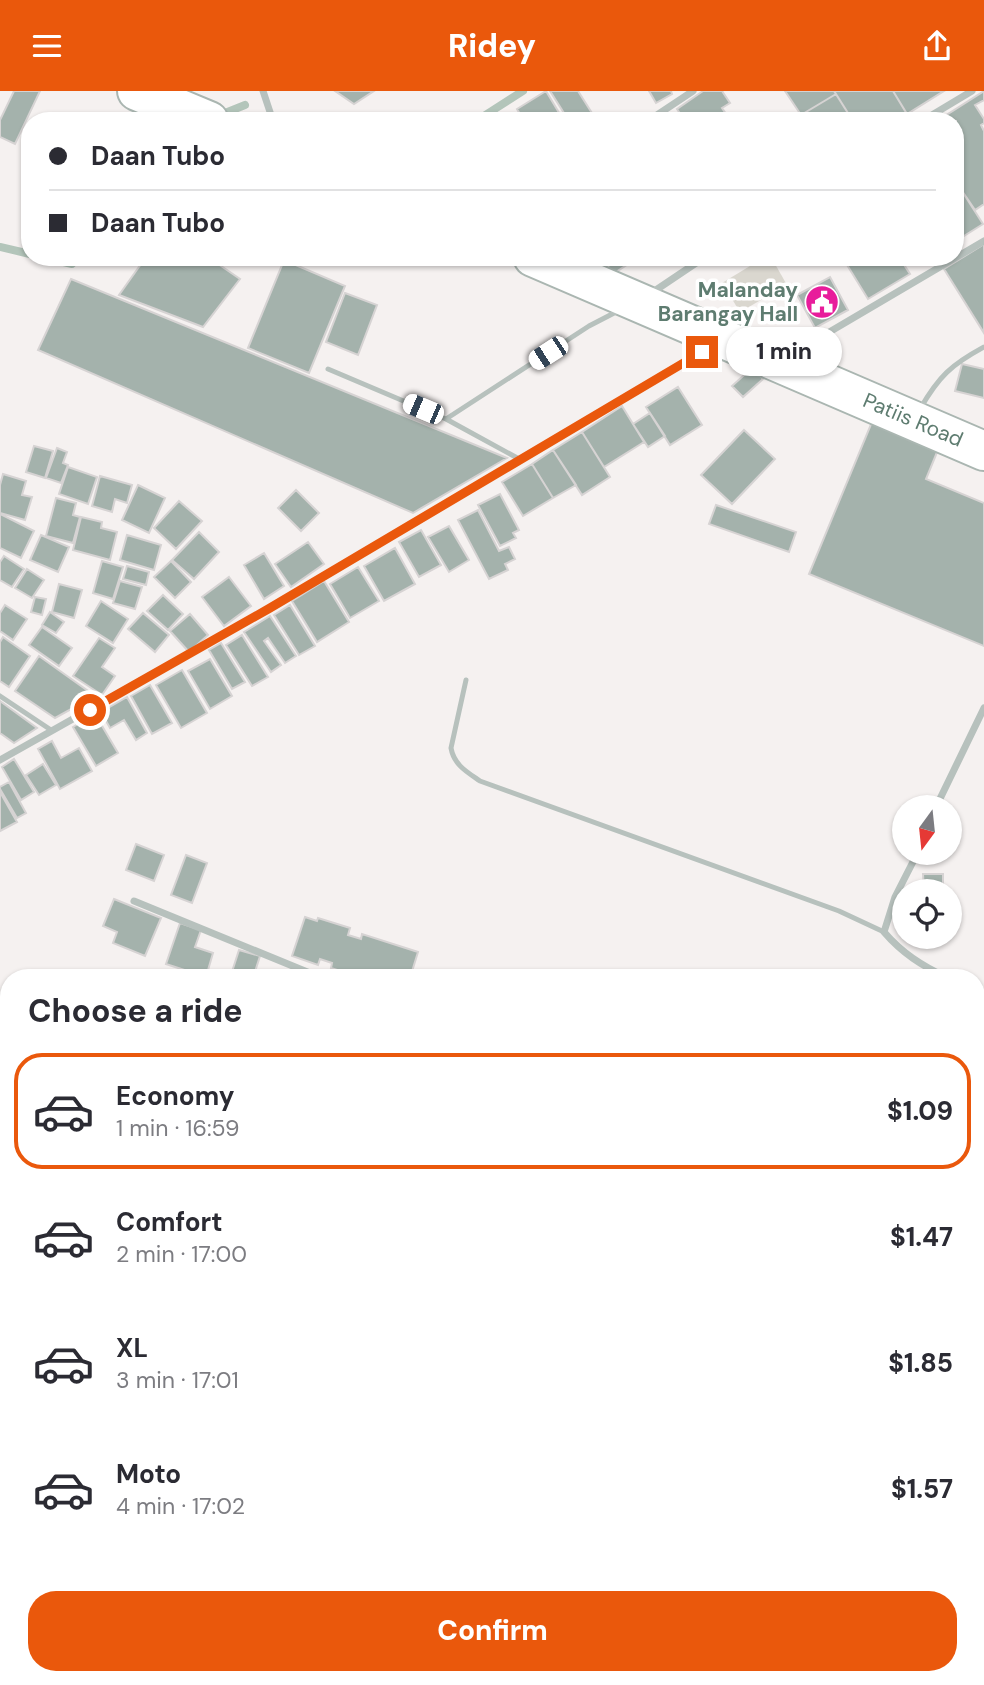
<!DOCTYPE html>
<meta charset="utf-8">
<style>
body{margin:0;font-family:"DM Sans",sans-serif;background:#f7f7f7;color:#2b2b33;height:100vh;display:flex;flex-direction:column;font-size:26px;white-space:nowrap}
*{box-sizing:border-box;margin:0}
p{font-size:23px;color:#7c7c81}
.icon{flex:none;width:38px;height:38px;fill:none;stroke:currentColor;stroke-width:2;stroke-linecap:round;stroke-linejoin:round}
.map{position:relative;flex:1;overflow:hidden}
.details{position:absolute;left:0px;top:878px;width:985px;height:716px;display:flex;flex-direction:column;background:#fff;border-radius:28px 28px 0 0;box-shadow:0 2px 5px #0004}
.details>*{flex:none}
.guide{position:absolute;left:21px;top:21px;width:943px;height:154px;border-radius:28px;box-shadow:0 2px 5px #0004;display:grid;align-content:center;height:154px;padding:0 28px;background:#fff}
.needle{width:46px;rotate:195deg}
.buttons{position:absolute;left:892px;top:704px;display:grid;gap:14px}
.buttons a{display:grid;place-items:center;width:70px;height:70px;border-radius:50%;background:#fff;box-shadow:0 2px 5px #0004;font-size:35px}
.end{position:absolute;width:32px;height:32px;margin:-16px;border:9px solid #ea580c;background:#fff;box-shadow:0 0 0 4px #fff}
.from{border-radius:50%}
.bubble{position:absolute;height:49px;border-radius:24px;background:#fff;box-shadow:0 2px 5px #0004;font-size:23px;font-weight:800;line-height:49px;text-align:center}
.car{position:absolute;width:21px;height:42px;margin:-21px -10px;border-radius:9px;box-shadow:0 0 5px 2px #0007;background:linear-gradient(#fff 24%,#345 0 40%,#fff 0 76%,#345 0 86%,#fff 0)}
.guide b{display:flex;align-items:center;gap:24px;height:66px;font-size:26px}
.guide b+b{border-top:2px solid #e1e1e2}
.guide i{width:18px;height:18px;background:#2b2b33}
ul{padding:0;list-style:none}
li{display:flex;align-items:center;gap:21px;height:116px;margin:0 14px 10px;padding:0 14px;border:4px solid transparent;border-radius:28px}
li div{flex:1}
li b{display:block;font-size:26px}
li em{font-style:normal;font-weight:800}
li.selected{border-color:#ea580c}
li>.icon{width:63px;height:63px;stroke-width:1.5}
h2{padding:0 28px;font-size:32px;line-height:84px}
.primary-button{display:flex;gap:14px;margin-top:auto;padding:14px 28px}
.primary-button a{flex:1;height:80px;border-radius:28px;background:#ea580c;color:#fff;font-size:28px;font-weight:800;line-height:80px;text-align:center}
header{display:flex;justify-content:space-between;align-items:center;height:91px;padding:0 28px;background:#ea580c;color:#fff;font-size:32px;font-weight:800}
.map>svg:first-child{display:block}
.green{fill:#dad7cf}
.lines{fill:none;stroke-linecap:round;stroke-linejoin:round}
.stream{stroke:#b3c5ba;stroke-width:8}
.building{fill:#a4b2ac;stroke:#d6d3d3;stroke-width:2}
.secondary-casing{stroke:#aab6b1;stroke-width:42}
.lane{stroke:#b7c1bd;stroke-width:5}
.street{stroke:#b7c1bd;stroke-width:7}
.secondary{stroke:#fff;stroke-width:38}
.route{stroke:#ea580c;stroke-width:9}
.labels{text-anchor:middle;stroke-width:7;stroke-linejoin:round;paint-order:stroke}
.poi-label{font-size:21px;font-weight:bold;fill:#5e7c70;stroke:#fff;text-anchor:end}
.street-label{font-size:21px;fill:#5e7c70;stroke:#fff}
</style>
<header><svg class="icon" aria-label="menu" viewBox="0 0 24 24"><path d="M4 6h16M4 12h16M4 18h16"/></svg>Ridey<svg class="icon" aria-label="share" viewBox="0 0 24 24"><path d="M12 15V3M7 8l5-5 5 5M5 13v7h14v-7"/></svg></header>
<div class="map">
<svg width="984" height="1594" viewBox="0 0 984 1594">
<rect width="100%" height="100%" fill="#f5f1f0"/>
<path class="green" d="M 765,166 L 771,166 L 787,194 L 740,221 L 722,192 Z"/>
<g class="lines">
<path class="stream" d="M 225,22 L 245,14
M 476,30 L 523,0
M 0,156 L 30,163
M 43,166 L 72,173 L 79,166"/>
</g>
<path class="building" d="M 14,0 L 40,0 L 15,53 L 0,46 L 0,29 Z
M 335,0 L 374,0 L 354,13 Z
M 546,0 L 564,30 L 524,30 L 517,18 Z
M 550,0 L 578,0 L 597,30 L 569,30 Z
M 649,0 L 671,0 L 672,3 L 656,12 Z
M 703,0 L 722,0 L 730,12 L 722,17 L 731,30 L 685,30 L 677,18 Z
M 785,0 L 834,0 L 836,3 L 801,24 Z
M 834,0 L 893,0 L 907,23 L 896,30 L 853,30 Z
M 893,0 L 944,0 L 907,23 Z
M 984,0 L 984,9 L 975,14 L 984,28 L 984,32 L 981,34 L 984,40 L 984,113 L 975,119 L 960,97 L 956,100 L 956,30 L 937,30 Z
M 836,3 L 853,30 L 805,30 L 801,24 Z
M 960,97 L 983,133 L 956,150 L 956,100 Z
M 984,153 L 984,242 L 944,178 Z
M 146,166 L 208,166 L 240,188 L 203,236 L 119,204 Z
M 602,166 L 636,166 L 637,167 L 613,183 Z
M 848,166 L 899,166 L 910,183 L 868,208 L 844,169 Z
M 284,169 L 345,195 L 309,282 L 248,257 Z
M 830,186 L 848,219 L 815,237 L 797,204 Z
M 71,188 L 507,367 L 413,422 L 38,259 Z
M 345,202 L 377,214 L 358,264 L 326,251 Z
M 962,273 L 984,278 L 984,307 L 955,300 Z
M 753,276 L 763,288 L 743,306 L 732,295 Z
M 678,296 L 702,334 L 670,354 L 646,316 Z
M 622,315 L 644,351 L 604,376 L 582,341 Z
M 650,322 L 665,345 L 648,356 L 633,333 Z
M 874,326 L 940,354 L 926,388 L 984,412 L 984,555 L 809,483 Z
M 744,339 L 775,368 L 732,413 L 701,384 Z
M 582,341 L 610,386 L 582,404 L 553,359 Z
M 34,355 L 53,360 L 45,387 L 26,381 Z
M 57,357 L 67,361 L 63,372 L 68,374 L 61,392 L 46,387 Z
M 553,359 L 576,394 L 553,407 L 532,373 Z
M 532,373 L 553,407 L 523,425 L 502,391 Z
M 68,376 L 97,386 L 88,413 L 59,403 Z
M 3,383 L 26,390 L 22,404 L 32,406 L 25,429 L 0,422 L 0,394 Z
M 100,385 L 132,394 L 127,412 L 115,408 L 112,421 L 92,415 Z
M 138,394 L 165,407 L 149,442 L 122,429 Z
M 296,399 L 319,422 L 301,440 L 278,417 Z
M 500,403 L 519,439 L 513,442 L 516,447 L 500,455 L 478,414 Z
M 56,407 L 76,412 L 73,424 L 80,426 L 73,452 L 46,445 Z
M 179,410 L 202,430 L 176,458 L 154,437 Z
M 716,414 L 796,441 L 789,461 L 709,433 Z
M 478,419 L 499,460 L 509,456 L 515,468 L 505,473 L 508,479 L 489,488 L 458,429 Z
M 0,423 L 34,440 L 21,467 L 0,457 Z
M 81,426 L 102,431 L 101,437 L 117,441 L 110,469 L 73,459 Z
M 449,435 L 469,469 L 449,481 L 428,446 Z
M 421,439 L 441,474 L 419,486 L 399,451 Z
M 199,441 L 219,461 L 194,488 L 172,469 Z
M 41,444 L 69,456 L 58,481 L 30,469 Z
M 127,444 L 161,454 L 154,479 L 120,469 Z
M 308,451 L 324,473 L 291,496 L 275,473 Z
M 395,457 L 415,493 L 384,510 L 364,475 Z
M 264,462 L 284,495 L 264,508 L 244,474 Z
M 4,465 L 24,478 L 12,496 L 0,489 L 0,471 Z
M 102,470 L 123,476 L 113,508 L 93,502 Z
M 171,470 L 191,491 L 175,507 L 154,486 Z
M 127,475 L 149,481 L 146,494 L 123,488 Z
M 358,476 L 379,510 L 350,527 L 330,493 Z
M 27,478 L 44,489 L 32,507 L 15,497 Z
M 229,486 L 251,515 L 224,535 L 202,506 Z
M 120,490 L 142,496 L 135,518 L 113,512 Z
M 324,490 L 349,531 L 317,551 L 292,510 Z
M 59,493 L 82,499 L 74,527 L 52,521 Z
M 163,504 L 183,523 L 168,539 L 147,520 Z
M 35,506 L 46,508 L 42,524 L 31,521 Z
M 101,510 L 128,528 L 113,552 L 86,535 Z
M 5,514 L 27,528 L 13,549 L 0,540 L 0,522 Z
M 290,514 L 315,555 L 299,564 L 274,524 Z
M 50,521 L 64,531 L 56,542 L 42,534 Z
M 143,522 L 169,544 L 155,561 L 128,538 Z
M 190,523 L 208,544 L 189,561 L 170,540 Z
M 270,525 L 296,565 L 285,572 L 268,547 L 264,550 L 281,574 L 271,581 L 244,541 Z
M 42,536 L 72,557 L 59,575 L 29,554 Z
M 242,544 L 268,586 L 252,595 L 226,554 Z
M 3,546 L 30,565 L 9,596 L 0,590 L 0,551 Z
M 99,547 L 115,557 L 102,576 L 115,585 L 102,604 L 73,585 Z
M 221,552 L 245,591 L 232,598 L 209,559 Z
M 39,565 L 95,605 L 55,627 L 15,600 Z
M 210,568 L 232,605 L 210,618 L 188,580 Z
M 182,579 L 207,622 L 181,637 L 156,594 Z
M 150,594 L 172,632 L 152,643 L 131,605 Z
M 127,606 L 147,642 L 136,649 L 124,629 L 110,637 L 101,621 Z
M 0,610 L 37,637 L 14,652 L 0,642 Z
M 95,623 L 118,662 L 96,675 L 73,636 Z
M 52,650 L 61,667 L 79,657 L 92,680 L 60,698 L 38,658 Z
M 14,668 L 34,701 L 21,709 L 2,676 Z
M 43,673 L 56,694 L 39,704 L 26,684 Z
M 9,691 L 26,722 L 17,727 L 0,698 L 0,696 Z
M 0,701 L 17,731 L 0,740 Z
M 136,753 L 164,764 L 154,790 L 126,779 Z
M 186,764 L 207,772 L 192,812 L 171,804 Z
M 923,783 L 943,783 L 943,800 L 924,800 Z
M 114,808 L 161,827 L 145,865 L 113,852 L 117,841 L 103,835 Z
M 305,826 L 317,830 L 318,827 L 350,837 L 348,844 L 361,848 L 362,843 L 418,861 L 410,887 L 362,887 L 331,877 L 332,872 L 320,868 L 318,874 L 292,865 Z
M 180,832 L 201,839 L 195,856 L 213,862 L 206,886 L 166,873 Z
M 239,859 L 260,865 L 253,887 L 230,887 Z
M 0,1161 L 9,1163 L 9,1181 L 0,1178 Z
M 976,1174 L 984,1176 L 984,1217 L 976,1215 Z
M 0,1181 L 9,1184 L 9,1211 L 6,1220 L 0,1219 Z
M 984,1385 L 984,1440 L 980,1448 L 976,1446 L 976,1399 Z
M 976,1551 L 984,1553 L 984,1591 L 967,1586 L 976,1586 Z
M 877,1586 L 928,1586 L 931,1589 L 937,1588 L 942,1594 L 884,1594 Z"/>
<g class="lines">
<g class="secondary-casing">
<path id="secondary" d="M 137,0 L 209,30
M 533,166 L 984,360"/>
</g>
<path class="lane" d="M 328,278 L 446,328 L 521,369
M 920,318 C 939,285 951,274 984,256
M 446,328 L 589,235 L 618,220
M 466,589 L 451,657 C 454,674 467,681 480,690 L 839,820 L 884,841
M 0,605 L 51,639"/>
<path class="street" d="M 263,0 L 271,24 L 269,30
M 648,30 L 693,0
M 922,30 L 972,0
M 650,203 L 705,166
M 792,263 L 984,150
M 0,669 L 270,517 L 711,256
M 936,716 L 984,617
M 918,761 L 895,806 L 884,841 C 902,862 922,875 948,887
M 134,810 L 322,887
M 976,901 L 984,905
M 0,1091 L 3,1082
M 976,1168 L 984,1171
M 976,1532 L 984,1534
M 637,1594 L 649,1586"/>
<use href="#secondary" class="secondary"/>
</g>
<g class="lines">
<path class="route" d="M 90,619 L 270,517 L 702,261"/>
</g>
<defs>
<g id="civic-disc" transform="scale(1.75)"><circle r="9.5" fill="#e81c9b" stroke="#fff"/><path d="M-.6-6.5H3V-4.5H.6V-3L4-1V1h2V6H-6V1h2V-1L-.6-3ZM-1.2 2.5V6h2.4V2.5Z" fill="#fff"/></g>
</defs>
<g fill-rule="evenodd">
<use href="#civic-disc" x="822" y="211"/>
</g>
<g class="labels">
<g class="poi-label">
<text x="798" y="206">Malanday<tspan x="798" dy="24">Barangay Hall</tspan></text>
</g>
<g class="street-label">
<text transform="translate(913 329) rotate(23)" y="7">Patiis Road</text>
</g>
</g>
</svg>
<div class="buttons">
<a><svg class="needle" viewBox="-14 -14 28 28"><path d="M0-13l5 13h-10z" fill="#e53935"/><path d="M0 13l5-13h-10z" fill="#7c7c81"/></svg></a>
<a><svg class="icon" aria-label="locate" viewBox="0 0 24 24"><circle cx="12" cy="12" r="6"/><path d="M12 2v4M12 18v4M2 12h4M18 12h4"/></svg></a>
</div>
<i class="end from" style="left:90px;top:619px"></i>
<i class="end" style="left:702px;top:261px"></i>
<div class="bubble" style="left:726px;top:236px;width:116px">1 min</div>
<i class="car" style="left:548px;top:262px;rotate:237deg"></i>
<i class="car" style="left:423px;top:318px;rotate:293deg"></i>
<div class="guide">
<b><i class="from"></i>Daan Tubo</b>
<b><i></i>Daan Tubo</b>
</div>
<section class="details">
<h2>Choose a ride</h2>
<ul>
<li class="selected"><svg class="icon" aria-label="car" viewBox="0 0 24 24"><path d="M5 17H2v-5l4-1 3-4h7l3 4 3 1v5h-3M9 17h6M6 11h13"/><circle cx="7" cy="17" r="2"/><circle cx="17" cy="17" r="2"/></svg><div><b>Economy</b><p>1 min · 16:59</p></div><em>$1.09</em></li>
<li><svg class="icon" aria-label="car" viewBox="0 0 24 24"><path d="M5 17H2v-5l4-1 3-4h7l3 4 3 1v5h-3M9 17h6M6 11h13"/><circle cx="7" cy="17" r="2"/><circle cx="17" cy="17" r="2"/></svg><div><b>Comfort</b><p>2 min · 17:00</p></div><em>$1.47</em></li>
<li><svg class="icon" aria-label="car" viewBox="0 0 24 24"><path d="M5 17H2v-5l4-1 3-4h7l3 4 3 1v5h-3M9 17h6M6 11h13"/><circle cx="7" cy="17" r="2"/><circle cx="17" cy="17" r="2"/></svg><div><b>XL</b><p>3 min · 17:01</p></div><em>$1.85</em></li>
<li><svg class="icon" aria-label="car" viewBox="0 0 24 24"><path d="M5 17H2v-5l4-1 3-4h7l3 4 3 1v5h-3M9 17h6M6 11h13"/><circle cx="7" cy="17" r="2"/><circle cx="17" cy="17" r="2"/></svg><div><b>Moto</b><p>4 min · 17:02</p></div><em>$1.57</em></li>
</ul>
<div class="primary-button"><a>Confirm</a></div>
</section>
</div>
